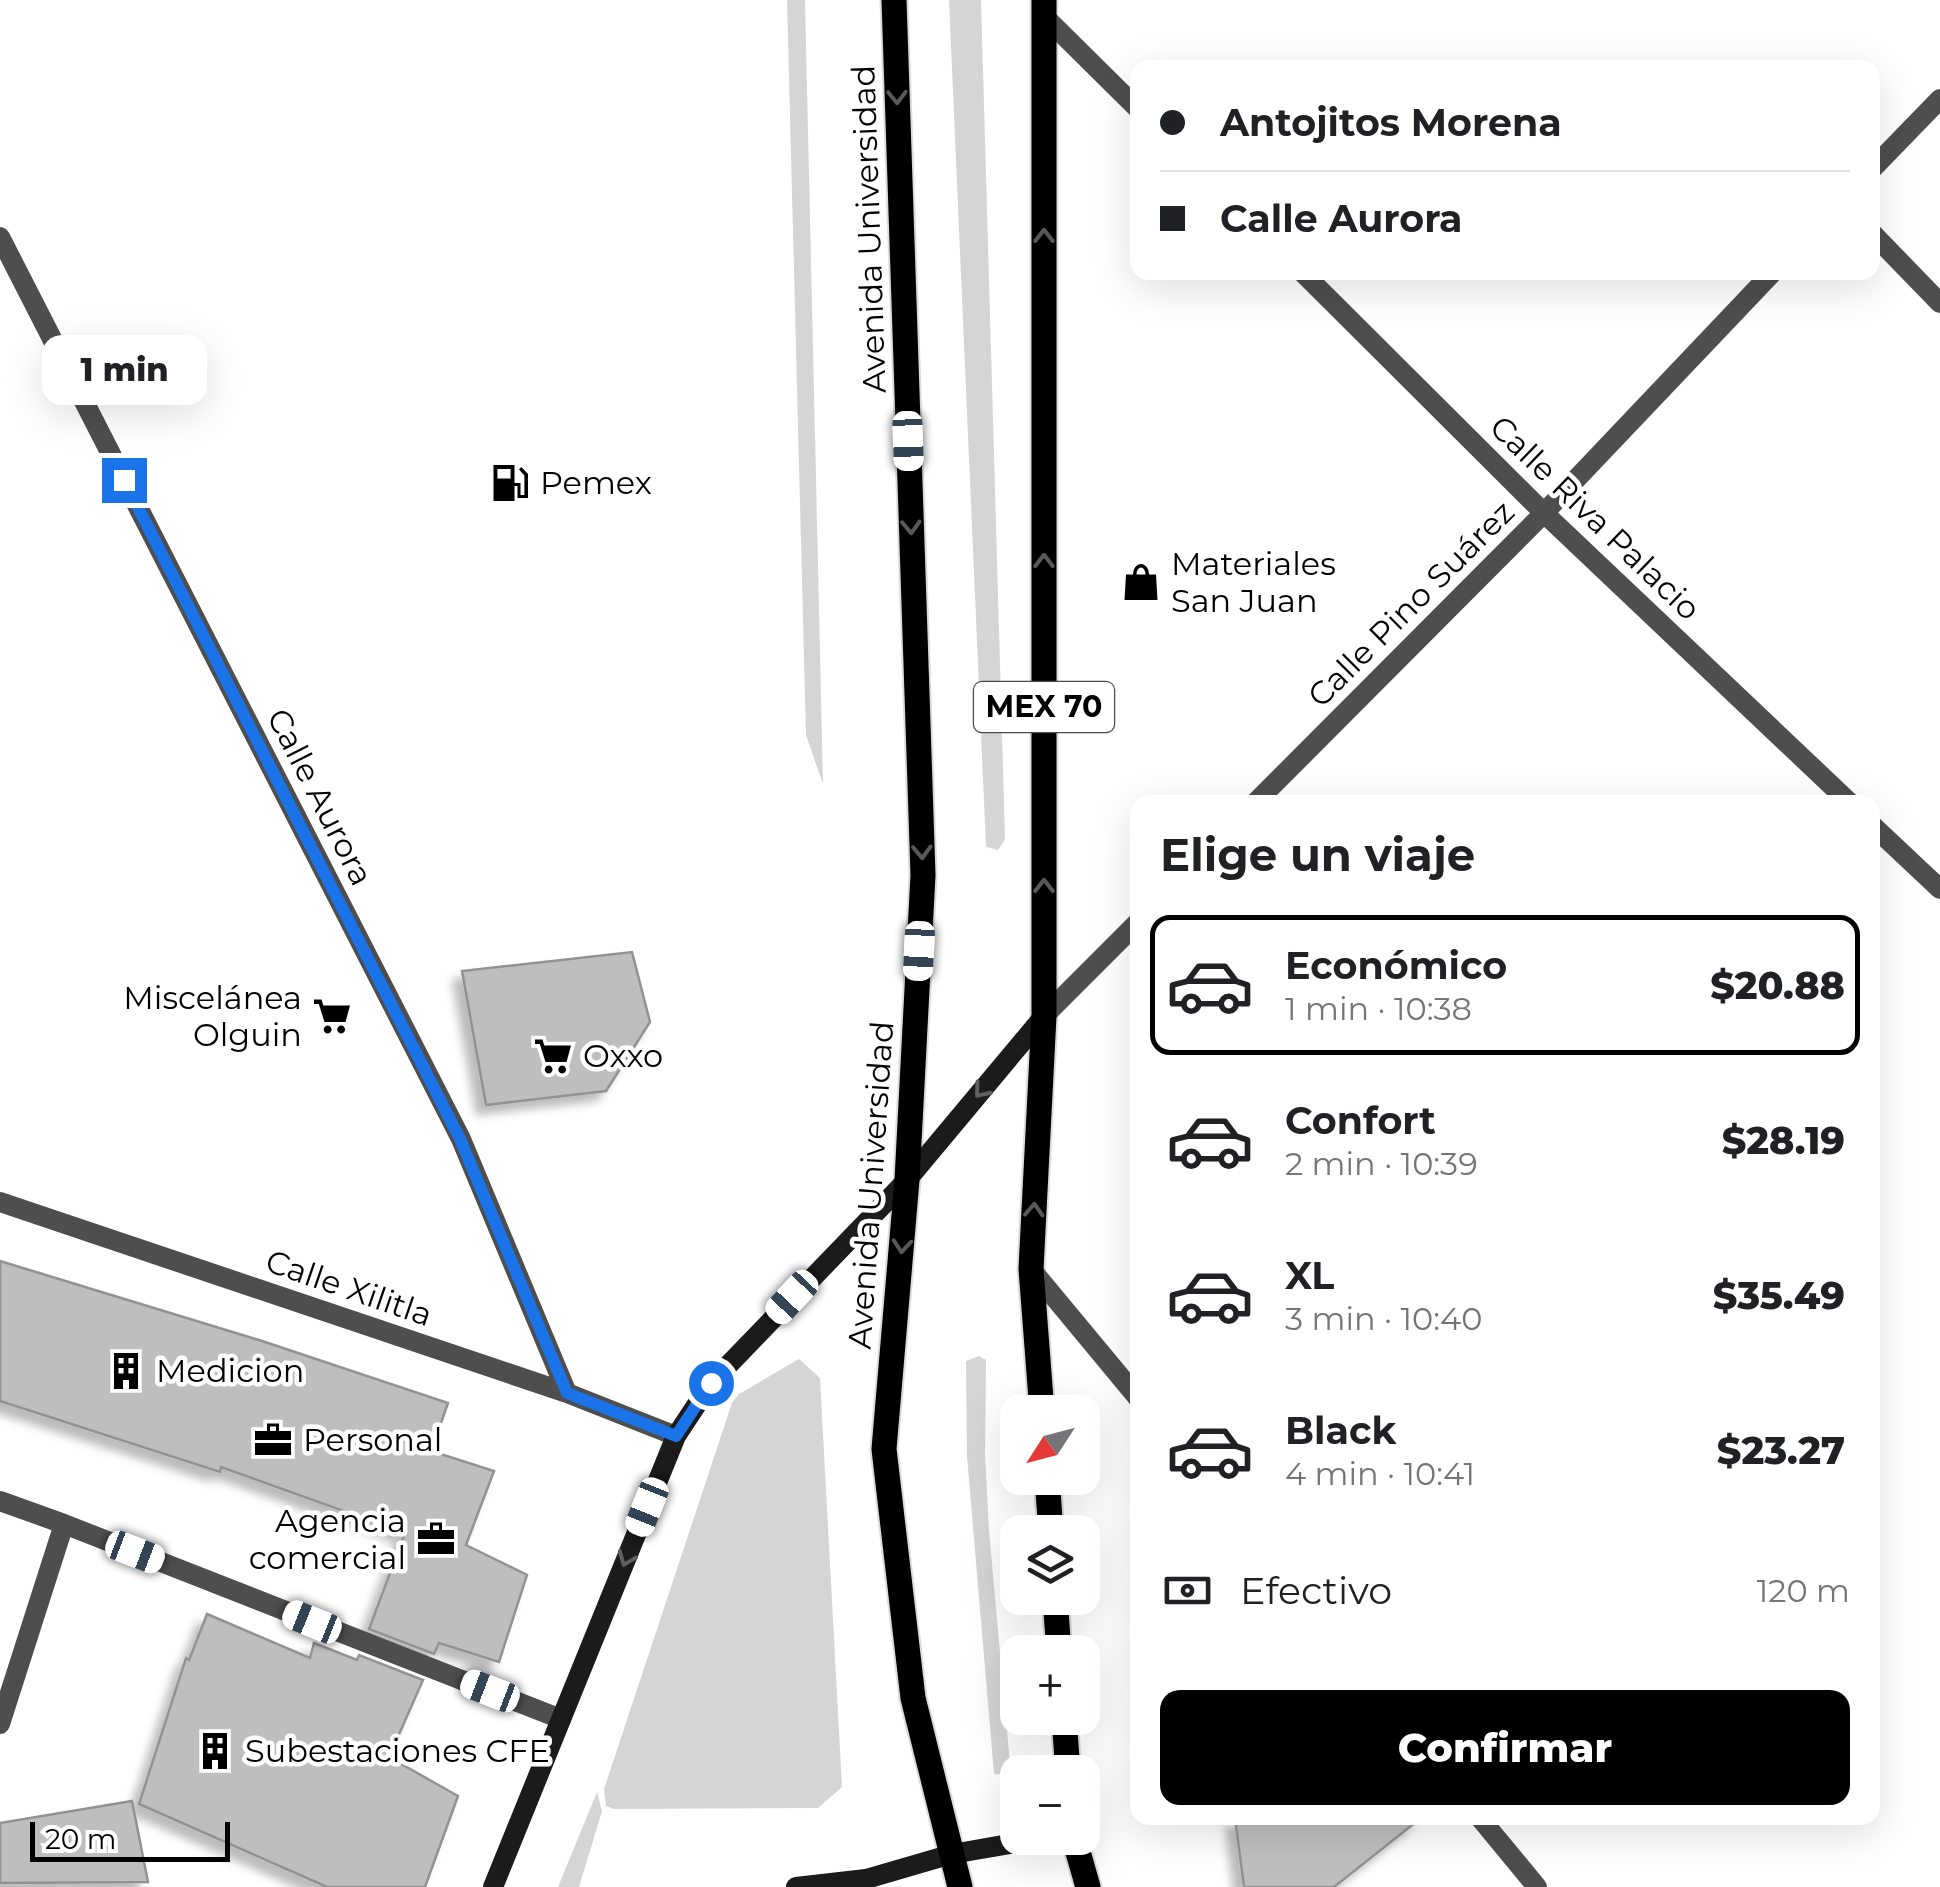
<!DOCTYPE html>
<html lang="es">
<meta charset="utf-8">
<style>
body{margin:0;font-family:Montserrat,sans-serif;background:#f2f2f2;color:#202124;height:100vh;display:flex;flex-direction:column;font-size:38px;white-space:nowrap}
*{box-sizing:border-box;margin:0}
p{font-size:32px;color:#757577}
.icon{flex:none;width:55px;height:55px;fill:none;stroke:currentColor;stroke-width:2;stroke-linecap:round;stroke-linejoin:round}
.map{position:relative;flex:1;overflow:hidden}
.side{position:absolute;left:1130px;top:795px;width:750px;height:1030px;display:flex;flex-direction:column;background:#fff;border-radius:20px;box-shadow:0 10px 40px #0002}
.side>*{flex:none}
.top-card{position:absolute;left:1130px;top:60px;width:750px;height:220px;border-radius:20px;box-shadow:0 10px 40px #0002;display:grid;align-content:center;height:220px;padding:0 30px;background:#fff}
.needle{width:65px;rotate:234deg}
.controls{position:absolute;left:1000px;top:1395px;display:grid;gap:20px}
.controls a{display:grid;place-items:center;width:100px;height:100px;border-radius:20px;background:#fff;box-shadow:0 10px 40px #0002;font-size:50px}
.scale{position:absolute;left:30px;bottom:25px;width:200px;box-sizing:border-box;padding-left:10px;border:5px solid #000;border-top:0;font-size:28px;line-height:35px;white-space:nowrap;color:#000;-webkit-text-stroke:8px #fff;paint-order:stroke}
.end{position:absolute;width:45px;height:45px;margin:-22px;border:12px solid #1a73e8;background:#fff;box-shadow:0 0 0 5px #fff}
.from{border-radius:50%}
.bubble{position:absolute;height:70px;border-radius:20px;background:#fff;box-shadow:0 10px 40px #0002;font-size:32px;font-weight:800;line-height:70px;text-align:center}
.car{position:absolute;width:30px;height:60px;margin:-30px -15px;border-radius:12px;box-shadow:0 0 8px 2px #0007;background:linear-gradient(#fff 24%,#345 0 40%,#fff 0 76%,#345 0 86%,#fff 0)}
.top-card b{display:flex;align-items:center;gap:35px;height:95px;font-size:38px}
.top-card b+b{border-top:2px solid #e0e0e0}
.top-card i{width:25px;height:25px;background:#202124}
ul{padding:0;list-style:none}
li{display:flex;align-items:center;gap:30px;height:140px;margin:0 20px 15px;padding:0 10px;border:5px solid transparent;border-radius:20px}
li div{flex:1}
li b{display:block;font-size:38px}
li em{font-style:normal;font-weight:800}
li.on{border-color:#000}
li>.icon{width:90px;height:90px;stroke-width:1.5}
h2{padding:0 30px;font-size:45px;line-height:120px}
.pay{display:flex;align-items:center;gap:25px;height:110px;padding:0 30px;font-size:38px}
.pay p{margin-inline-start:auto}
.action{display:flex;gap:20px;margin-top:auto;padding:20px 30px}
.action a{flex:1;height:115px;border-radius:20px;background:#000;color:#fff;font-size:40px;font-weight:800;line-height:115px;text-align:center}
.map>svg:first-child{display:block}
.green{fill:#d5d5d5}
.building{fill:#bebebe;stroke:#929292;stroke-width:2.5;filter:url(#shadow)}
.lines{fill:none;stroke-linecap:round;stroke-linejoin:round}
.primary-casing{stroke:#dbdbdb;stroke-width:29}
.service{stroke:#4e4e4e;stroke-width:20}
.minor{stroke:#4e4e4e;stroke-width:20}
.secondary{stroke:#1b1b1b;stroke-width:20}
.primary{stroke:#000;stroke-width:25}
.oneway{stroke:#595959}
.oneway2{stroke:#5f5f5f}
.route{stroke:#1a73e8;stroke-width:12}
.labels{text-anchor:middle;stroke-width:9;stroke-linejoin:round;paint-order:stroke}
.shield{fill:#fff;stroke:#4c4c4c;stroke-width:2.5}
.shield-label{font-size:30px;font-weight:bold;fill:#000}
.street-label{font-size:32px;fill:#000;stroke:#fff}
.poi-label{font-size:32px;fill:#000;stroke:#fff;text-anchor:start}
</style>
<div class="map">
<svg width="1940" height="1887" viewBox="0 0 1940 1887">
<defs>
<filter id="shadow"><feDropShadow dx="-9" dy="9" stdDeviation="5" flood-color="#0004"/></filter>
</defs>
<rect width="100%" height="100%" fill="#fff"/>
<path class="green" d="M 787,0 L 805,0 L 823,784 L 806,735 Z
M 949,0 L 981,0 L 1005,839 L 998,850 L 986,847 Z
M 979,1356 L 986,1360 L 985,1454 L 989,1530 L 1011,1775 L 994,1774 L 967,1456 L 966,1361 Z
M 799,1359 L 820,1378 L 842,1787 L 818,1808 L 614,1809 L 606,1806 L 604,1789 L 732,1403 L 739,1394 Z
M 597,1792 L 602,1811 L 579,1887 L 558,1887 Z"/>
<path class="building" d="M 632,952 L 650,1022 L 606,1091 L 486,1105 L 462,971 Z
M 0,1261 L 262,1341 L 448,1403 L 431,1451 L 494,1471 L 466,1545 L 527,1575 L 499,1662 L 439,1643 L 434,1654 L 369,1629 L 405,1533 L 221,1467 L 220,1472 L 0,1401 Z
M 207,1614 L 310,1658 L 314,1643 L 357,1660 L 359,1655 L 423,1680 L 389,1757 L 458,1796 L 425,1887 L 327,1887 L 139,1804 L 186,1658 L 189,1660 Z
M 132,1801 L 148,1882 L 0,1883 L 0,1823 Z
M 1235,1818 L 1421,1818 L 1334,1887 L 1244,1887 Z"/>
<g class="lines">
<g class="primary-casing">
<path id="primary" d="M 894,0 L 923,875 L 907,1180 L 884,1449 L 913,1698 L 960,1887
M 1042,1412 L 1031,1269 L 1044,1016 L 1044,0
M 1047,1478 L 1051,1532
M 1055,1598 L 1059,1652
M 1064,1718 L 1068,1772
M 1074,1838 L 1088,1887"/>
</g>
<path class="service" d="M 0,1501 L 64,1524 L 0,1724
M 64,1524 L 561,1719"/>
<path class="minor" d="M 1044,16 L 1138,109
M 1872,169 L 1940,99
M 1872,233 L 1940,303
M 0,237 L 461,1139 L 567,1393
M 1302,272 L 1544,513 L 1849,802
M 1256,802 L 1544,513 L 1773,272
M 1872,825 L 1940,889
M 1044,1016 L 1138,922
M 0,1202 L 567,1393 L 676,1436
M 1031,1269 L 1138,1398
M 1480,1818 L 1537,1887"/>
<path class="secondary" d="M 493,1887 L 676,1436 L 711,1383 L 907,1180 L 1044,1016
M 796,1887 L 866,1879 L 952,1854 L 1044,1838"/>
<use href="#primary" class="primary"/>
</g>
<defs><path id="oneway-chevron" d="M-2-3.5L2.5 0L-2 3.5" fill="none" stroke-width="1.6" stroke-linecap="round" stroke-linejoin="round" transform="scale(2.5)"/></defs>
<g class="oneway">
<use href="#oneway-chevron" transform="translate(897 97) rotate(89)"/>
<use href="#oneway-chevron" transform="translate(1044 236) rotate(-90)"/>
<use href="#oneway-chevron" transform="translate(911 527) rotate(88)"/>
<use href="#oneway-chevron" transform="translate(1044 561) rotate(-90)"/>
<use href="#oneway-chevron" transform="translate(922 852) rotate(88)"/>
<use href="#oneway-chevron" transform="translate(1044 886) rotate(-90)"/>
<use href="#oneway-chevron" transform="translate(1034 1210) rotate(-87)"/>
<use href="#oneway-chevron" transform="translate(902 1246) rotate(95)"/>
</g>
<g class="oneway2">
<use href="#oneway-chevron" transform="translate(981 1091) rotate(130)"/>
<use href="#oneway-chevron" transform="translate(626 1559) rotate(112)"/>
</g>
<g class="lines">
<path class="route" d="M 124,480 L 460,1139 L 567,1393 L 676,1436 L 711,1383"/>
</g>
<defs>
<g id="fuel-bare" transform="scale(3)"><path d="M-5.5-6h7V0h2V4h1.3V-2.5L3-4.5l.8-.8L6-3V5H2.5V1h-1V6h-7ZM-4.2-4.7v3.2H.2V-4.7Z" fill="#000" stroke="#fff" stroke-width="2.5" paint-order="stroke"/></g>
<g id="shop-bare" transform="scale(3)"><path d="M-5-2.5h2.3a2.7 3.5 0 0 1 5.4 0H5L5.5 6h-11ZM-1.5-2.5h3a1.5 2.3 0 0 0-3 0Z" fill="#000" stroke="#fff" stroke-width="2.5" paint-order="stroke"/></g>
<g id="supermarket-bare" transform="scale(3)"><path d="M-6-5.5h2.5l.6 2H6L4.5 2H-2.5L-4.4-4H-6ZM-1.5 3.2a1.3 1.3 0 1 0 .1 0ZM3 3.2a1.3 1.3 0 1 0 .1 0Z" fill="#000" stroke="#fff" stroke-width="2.5" paint-order="stroke"/></g>
<g id="building-bare" transform="scale(3)"><path d="M-4-6H4V6H1V3H-1V6H-4ZM-2.5-4.3h1.7v1.8h-1.7ZM.8-4.3h1.7v1.8H.8ZM-2.5-1h1.7V.8h-1.7ZM.8-1h1.7V.8H.8Z" fill="#000" stroke="#fff" stroke-width="2.5" paint-order="stroke"/></g>
<g id="office-bare" transform="scale(3)"><path d="M-6-3h4V-5.5h4V-3h4V5H-6ZM-1-4.5V-3h2v-1.5ZM-6 0V1H6V0Z" fill="#000" stroke="#fff" stroke-width="2.5" paint-order="stroke"/></g>
</defs>
<g fill-rule="evenodd">
<use href="#fuel-bare" x="510" y="483"/>
<use href="#shop-bare" x="1141" y="582"/>
<use href="#supermarket-bare" x="332" y="1016"/>
<use href="#supermarket-bare" x="553" y="1056"/>
<use href="#building-bare" x="126" y="1371"/>
<use href="#office-bare" x="273" y="1440"/>
<use href="#office-bare" x="436" y="1539"/>
<use href="#building-bare" x="215" y="1751"/>
</g>
<g class="labels">
<rect class="shield" x="974" y="682" width="140" height="50" rx="8"/>
<g class="shield-label">
<text x="1044" y="717">MEX 70</text>
</g>
<g class="street-label">
<text transform="translate(869 229) rotate(-92)" y="11">Avenida Universidad</text>
<text transform="translate(1595 518) rotate(44)" y="11">Calle Riva Palacio</text>
<text transform="translate(1411 604) rotate(-45)" y="11">Calle Pino Suárez</text>
<text transform="translate(320 797) rotate(63)" y="11">Calle Aurora</text>
<text transform="translate(871 1185) rotate(-86)" y="11">Avenida Universidad</text>
<text transform="translate(349 1288) rotate(19)" y="11">Calle Xilitla</text>
</g>
<g class="poi-label">
<text x="540" y="494">Pemex</text>
<text x="1171" y="575">Materiales<tspan x="1171" dy="37">San Juan</tspan></text>
<text x="302" y="1009" text-anchor="end">Miscelánea<tspan x="302" dy="37">Olguin</tspan></text>
<text x="583" y="1067">Oxxo</text>
<text x="156" y="1382">Medicion</text>
<text x="303" y="1451">Personal</text>
<text x="406" y="1532" text-anchor="end">Agencia<tspan x="406" dy="37">comercial</tspan></text>
<text x="245" y="1762">Subestaciones CFE</text>
</g>
</g>
</svg>
<div class="controls">
<a><svg class="needle" viewBox="-14 -14 28 28"><path d="M0-13l5 13h-10z" fill="#e53935"/><path d="M0 13l5-13h-10z" fill="#757577"/></svg></a>
<a><svg class="icon" aria-label="layers" viewBox="0 0 24 24"><path d="M12 4l9 5-9 5-9-5zM3 14l9 5 9-5"/></svg></a>
<a>+</a>
<a>−</a>
</div>
<div class="scale">20 m</div>
<i class="end from" style="left:711px;top:1383px"></i>
<i class="end" style="left:124px;top:480px"></i>
<div class="bubble" style="left:42px;top:335px;width:165px">1 min</div>
<i class="car" style="left:908px;top:441px;rotate:178deg"></i>
<i class="car" style="left:919px;top:951px;rotate:183deg"></i>
<i class="car" style="left:792px;top:1297px;rotate:223deg"></i>
<i class="car" style="left:647px;top:1507px;rotate:202deg"></i>
<i class="car" style="left:135px;top:1552px;rotate:111deg"></i>
<i class="car" style="left:312px;top:1622px;rotate:292deg"></i>
<i class="car" style="left:490px;top:1691px;rotate:291deg"></i>
<div class="top-card">
<b><i class="from"></i>Antojitos Morena</b>
<b><i></i>Calle Aurora</b>
</div>
<section class="side">
<h2>Elige un viaje</h2>
<ul>
<li class="on"><svg class="icon" aria-label="car" viewBox="0 0 24 24"><path d="M5 17H2v-5l4-1 3-4h7l3 4 3 1v5h-3M9 17h6M6 11h13"/><circle cx="7" cy="17" r="2"/><circle cx="17" cy="17" r="2"/></svg><div><b>Económico</b><p>1 min · 10:38</p></div><em>$20.88</em></li>
<li><svg class="icon" aria-label="car" viewBox="0 0 24 24"><path d="M5 17H2v-5l4-1 3-4h7l3 4 3 1v5h-3M9 17h6M6 11h13"/><circle cx="7" cy="17" r="2"/><circle cx="17" cy="17" r="2"/></svg><div><b>Confort</b><p>2 min · 10:39</p></div><em>$28.19</em></li>
<li><svg class="icon" aria-label="car" viewBox="0 0 24 24"><path d="M5 17H2v-5l4-1 3-4h7l3 4 3 1v5h-3M9 17h6M6 11h13"/><circle cx="7" cy="17" r="2"/><circle cx="17" cy="17" r="2"/></svg><div><b>XL</b><p>3 min · 10:40</p></div><em>$35.49</em></li>
<li><svg class="icon" aria-label="car" viewBox="0 0 24 24"><path d="M5 17H2v-5l4-1 3-4h7l3 4 3 1v5h-3M9 17h6M6 11h13"/><circle cx="7" cy="17" r="2"/><circle cx="17" cy="17" r="2"/></svg><div><b>Black</b><p>4 min · 10:41</p></div><em>$23.27</em></li>
</ul>
<div class="pay"><svg class="icon" aria-label="cash" viewBox="0 0 24 24"><path d="M3 7h18v10H3z"/><circle cx="12" cy="12" r="2"/></svg>Efectivo<p>120 m</p></div>
<div class="action"><a>Confirmar</a></div>
</section>
</div>
